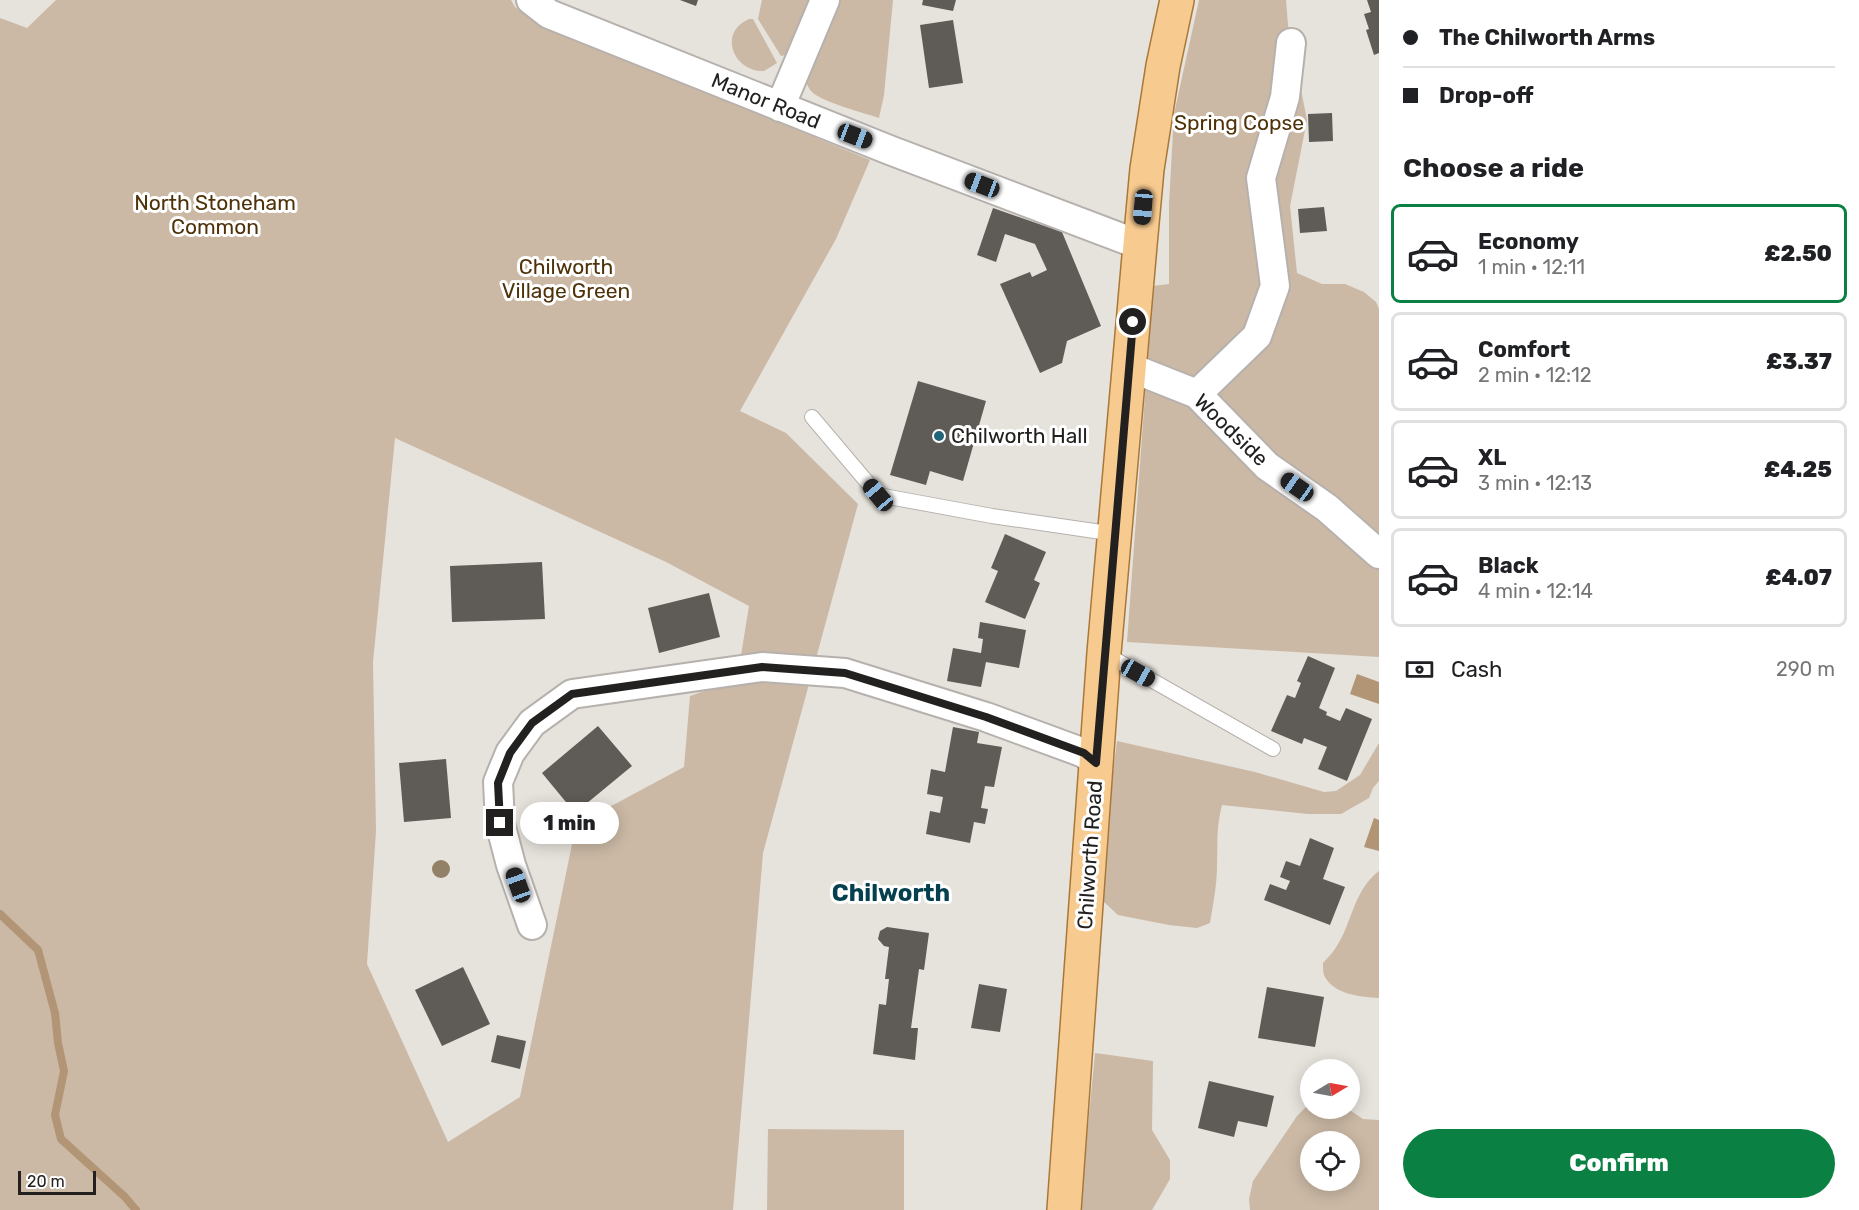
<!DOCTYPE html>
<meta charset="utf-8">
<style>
body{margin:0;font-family:Rubik,sans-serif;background:#f6f6f6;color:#202124;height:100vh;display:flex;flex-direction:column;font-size:22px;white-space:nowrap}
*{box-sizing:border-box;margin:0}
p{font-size:20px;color:#757577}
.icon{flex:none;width:33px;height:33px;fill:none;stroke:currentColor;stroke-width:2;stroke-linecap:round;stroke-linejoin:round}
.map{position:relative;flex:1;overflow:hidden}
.details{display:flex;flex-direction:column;background:#fff;width:480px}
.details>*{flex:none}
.top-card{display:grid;align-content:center;height:132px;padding:0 24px;background:#fff}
.needle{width:39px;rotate:80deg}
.fabs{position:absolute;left:1300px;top:1059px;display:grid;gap:12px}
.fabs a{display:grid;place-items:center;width:60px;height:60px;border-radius:50%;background:#fff;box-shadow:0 3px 15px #0003;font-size:30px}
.scale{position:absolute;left:18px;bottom:15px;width:78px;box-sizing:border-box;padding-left:6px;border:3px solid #22211f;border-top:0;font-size:16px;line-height:21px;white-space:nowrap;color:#22211f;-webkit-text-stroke:4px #fff;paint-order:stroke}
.end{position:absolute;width:27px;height:27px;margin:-14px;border:8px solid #22211f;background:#fff;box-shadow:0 0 0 3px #fff}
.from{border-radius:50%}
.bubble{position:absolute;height:42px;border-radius:21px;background:#fff;box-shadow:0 3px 15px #0003;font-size:20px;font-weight:800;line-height:42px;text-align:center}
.car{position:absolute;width:18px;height:36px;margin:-18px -9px;border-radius:8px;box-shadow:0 0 4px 2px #0007;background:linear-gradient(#222 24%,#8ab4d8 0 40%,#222 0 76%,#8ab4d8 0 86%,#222 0)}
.top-card b{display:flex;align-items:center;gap:21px;height:57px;font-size:22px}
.top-card b+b{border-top:2px solid #e0e0e0}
.top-card i{width:15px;height:15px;background:#202124}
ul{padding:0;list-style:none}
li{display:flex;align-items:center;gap:18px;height:99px;margin:0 12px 9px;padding:0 12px;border:3px solid #e0e0e0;border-radius:9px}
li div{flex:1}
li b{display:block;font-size:22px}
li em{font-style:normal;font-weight:800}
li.selected{border-color:#0b8043}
li>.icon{width:54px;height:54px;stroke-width:1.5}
h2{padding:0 24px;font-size:27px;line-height:72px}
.pay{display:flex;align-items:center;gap:15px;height:66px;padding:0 24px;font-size:22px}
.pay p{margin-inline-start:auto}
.button{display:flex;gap:12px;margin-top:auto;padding:12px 24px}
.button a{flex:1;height:69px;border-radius:36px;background:#0b8043;color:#fff;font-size:24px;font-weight:800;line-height:69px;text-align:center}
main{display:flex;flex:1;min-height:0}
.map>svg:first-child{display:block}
.green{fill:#cbb9a5;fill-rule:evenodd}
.water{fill:#b19575}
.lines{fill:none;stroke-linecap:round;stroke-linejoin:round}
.stream{stroke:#b19575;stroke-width:8}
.building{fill:#5f5b57}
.lane-casing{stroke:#b6b1ad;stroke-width:16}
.street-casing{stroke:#b6b1ad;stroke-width:32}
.primary-casing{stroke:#a97838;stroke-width:36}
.lane{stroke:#fff;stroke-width:14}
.street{stroke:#fff;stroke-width:28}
.primary{stroke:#f7ca8f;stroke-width:33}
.tree{fill:#938167}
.route{stroke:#22211f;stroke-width:8}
.poi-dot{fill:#226578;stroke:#fff;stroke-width:2}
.labels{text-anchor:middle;stroke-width:6;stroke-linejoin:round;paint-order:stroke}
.street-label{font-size:21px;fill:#22211f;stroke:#fff}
.park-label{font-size:21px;fill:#4f3208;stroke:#fff}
.poi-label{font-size:21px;fill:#22211f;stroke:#fff;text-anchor:start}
.quarter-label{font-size:24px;font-weight:bold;fill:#05404f;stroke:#fff}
</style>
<main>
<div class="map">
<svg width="1379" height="1210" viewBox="0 0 1379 1210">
<rect width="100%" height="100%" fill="#e6e2dc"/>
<path class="green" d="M 56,0 L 511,0 L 515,7 L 536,22 L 870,160 L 836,239 L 740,411 L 786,433 L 858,504 L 763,853 L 733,1210 L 0,1210 L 0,18 L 27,28 ZM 395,438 L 666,562 L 749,606 L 737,680 L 690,696 L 684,767 L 576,825 L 520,1097 L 448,1142 L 367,964 L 376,831 L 373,662 Z
M 762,0 L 811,0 L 794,45 L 786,55 L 781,56 L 758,19 Z
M 830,0 L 893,0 L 884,95 L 879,118 C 864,113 822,102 812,92 C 807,87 806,81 805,74 Z
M 1199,0 L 1286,0 L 1288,25 L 1307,120 L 1290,206 L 1297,273 L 1322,284 L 1345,284 L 1364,292 L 1376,302 L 1379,309 L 1379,657 L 1127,642 L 1153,286 L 1169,284 L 1169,204 L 1174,114 Z
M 749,19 L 753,19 L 777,63 L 764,71 C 734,72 717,33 749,19 Z
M 1117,741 L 1255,772 L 1324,792 L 1336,791 L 1360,775 L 1379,743 L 1379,781 L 1373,788 L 1369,798 L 1341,814 L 1308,814 L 1222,805 C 1216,829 1218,842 1217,866 C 1217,885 1213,904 1210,923 L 1197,928 L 1169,925 L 1118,915 L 1104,902 L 1099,886 Z
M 1379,871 L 1379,998 C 1362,997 1335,995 1325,977 C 1323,974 1323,967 1323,963 C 1327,958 1332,954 1335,949 C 1353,923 1352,892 1379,871 Z
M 1095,1053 L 1153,1061 L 1152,1130 L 1170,1160 L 1170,1179 L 1152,1210 L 1080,1210 Z
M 1311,1102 L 1311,1108 L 1348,1109 L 1363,1119 L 1379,1120 L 1379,1210 L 1250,1210 L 1249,1199 L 1253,1181 L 1297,1116 ZM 1311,1142 L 1350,1142 L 1350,1180 L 1311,1180 Z
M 768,1129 L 904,1130 L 904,1210 L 767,1210 Z"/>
<path class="water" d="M 1357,674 L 1379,682 L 1379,704 L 1350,694 Z
M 1374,818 L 1379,820 L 1379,851 L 1364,847 Z"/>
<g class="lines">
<path class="stream" d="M 0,914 L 38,950 L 55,1013 L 58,1043 L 64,1071 L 55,1115 L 61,1139 L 125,1197 L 136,1210"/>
</g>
<path class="building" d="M 680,0 L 698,0 L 696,6 Z
M 923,0 L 956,0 L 953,11 L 922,5 Z
M 1367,0 L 1379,0 L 1379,53 L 1374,55 L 1366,30 L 1369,29 L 1364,14 L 1371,12 Z
M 953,20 L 963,83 L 929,88 L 920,25 Z
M 1332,113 L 1333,141 L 1309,142 L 1308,114 Z
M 1324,207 L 1327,231 L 1300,233 L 1298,209 Z
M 993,208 L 1062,232 L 1101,326 L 1067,341 L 1062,363 L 1040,373 L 1000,284 L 1030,272 L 1032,277 L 1047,270 L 1035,244 L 1005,234 L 996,262 L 977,255 Z
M 918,381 L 986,401 L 963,481 L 930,471 L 926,485 L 890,475 Z
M 1005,534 L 1046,552 L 1034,580 L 1040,583 L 1025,619 L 985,602 L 998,571 L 991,568 Z
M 542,562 L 545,619 L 452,622 L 450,566 Z
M 709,593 L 720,637 L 659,653 L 648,608 Z
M 980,622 L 1026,630 L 1019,668 L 986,662 L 981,687 L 947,681 L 953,648 L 981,653 L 983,639 L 978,638 Z
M 1308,656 L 1335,668 L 1319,708 L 1327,712 L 1326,715 L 1340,721 L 1346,708 L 1372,719 L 1347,781 L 1318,769 L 1327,747 L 1304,738 L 1302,744 L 1271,731 L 1287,695 L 1295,698 L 1301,683 L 1297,681 Z
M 598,726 L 632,766 L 575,813 L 542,773 Z
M 953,727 L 979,732 L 977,743 L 1002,747 L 994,787 L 985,786 L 981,808 L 988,809 L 985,824 L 974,822 L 970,843 L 926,834 L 930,811 L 940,813 L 943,797 L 927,794 L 931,769 L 945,772 Z
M 446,759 L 451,818 L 404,822 L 399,763 Z
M 1310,838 L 1334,848 L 1323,879 L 1345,887 L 1330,925 L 1264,900 L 1270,884 L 1286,890 L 1290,881 L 1280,877 L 1286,861 L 1300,866 Z
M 887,927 L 929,933 L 924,970 L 919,969 L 911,1028 L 918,1028 L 915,1060 L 873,1054 L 879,1004 L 886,1005 L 889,979 L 885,979 L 889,947 L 884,946 L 878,939 L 880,931 Z
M 463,967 L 490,1024 L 442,1046 L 415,990 Z
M 979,984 L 1007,989 L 1000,1032 L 971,1028 Z
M 1267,987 L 1324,997 L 1315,1047 L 1258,1038 Z
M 497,1035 L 526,1041 L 520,1069 L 491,1062 Z
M 1209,1081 L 1274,1096 L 1267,1127 L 1238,1121 L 1234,1137 L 1198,1128 Z"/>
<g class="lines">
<g class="lane-casing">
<path id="lane" d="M 812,417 L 878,495 L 992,516 L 1115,534
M 1104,653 L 1273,749"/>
</g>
<g class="street-casing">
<path id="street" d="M 531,0 L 549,14 L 892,151 L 1140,245
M 780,107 L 825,0
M 1129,367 L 1197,394 L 1267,466 L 1327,508 L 1379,554
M 1197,394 L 1257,336 L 1275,286 L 1261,178 L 1285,97 L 1291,43
M 532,925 L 511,865 L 500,823 L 498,782 L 510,753 L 532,723 L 572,694 L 762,667 L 845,673 L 986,717 L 1084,753 L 1096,763"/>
</g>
<g class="primary-casing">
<path id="primary" d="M 1064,1210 L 1104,653 L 1140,245 L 1147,169 L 1163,66 L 1177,0"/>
</g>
<use href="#lane" class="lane"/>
<use href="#street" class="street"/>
<use href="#primary" class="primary"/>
</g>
<circle class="tree" cx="441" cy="869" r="9"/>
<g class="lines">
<path class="route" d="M 500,823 L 498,783 L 510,753 L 532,723 L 572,694 L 762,667 L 845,673 L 986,717 L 1084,753 L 1096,763 L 1133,322"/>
</g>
<circle class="poi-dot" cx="939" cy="436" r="6"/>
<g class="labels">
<g class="street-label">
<text transform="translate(766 101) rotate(22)" y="7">Manor Road</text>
<text transform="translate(1231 430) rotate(44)" y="7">Woodside</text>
<text transform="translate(1090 855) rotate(-86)" y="7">Chilworth Road</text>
</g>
<g class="park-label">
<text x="1239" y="130">Spring Copse</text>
<text x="215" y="210">North Stoneham<tspan x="215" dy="24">Common</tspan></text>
<text x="566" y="274">Chilworth<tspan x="566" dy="24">Village Green</tspan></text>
</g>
<g class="poi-label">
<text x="951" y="443">Chilworth Hall</text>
</g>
<g class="quarter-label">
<text x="891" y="901">Chilworth</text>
</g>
</g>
</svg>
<div class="fabs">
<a><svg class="needle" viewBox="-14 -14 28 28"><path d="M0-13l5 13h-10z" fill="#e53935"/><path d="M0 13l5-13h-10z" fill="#757577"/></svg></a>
<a><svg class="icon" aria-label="locate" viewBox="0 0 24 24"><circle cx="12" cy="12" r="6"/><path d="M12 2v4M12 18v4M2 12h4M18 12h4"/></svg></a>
</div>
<div class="scale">20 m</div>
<i class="end from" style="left:1133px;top:322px"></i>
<i class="end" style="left:500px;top:823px"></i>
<div class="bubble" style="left:520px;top:802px;width:99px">1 min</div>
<i class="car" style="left:855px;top:136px;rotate:111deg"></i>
<i class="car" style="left:982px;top:185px;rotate:291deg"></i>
<i class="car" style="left:1143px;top:207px;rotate:185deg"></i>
<i class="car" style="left:1297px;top:487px;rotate:305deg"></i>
<i class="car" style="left:878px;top:495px;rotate:320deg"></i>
<i class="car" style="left:1138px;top:673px;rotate:119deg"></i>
<i class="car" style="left:518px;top:885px;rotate:340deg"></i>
</div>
<section class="details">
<div class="top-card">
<b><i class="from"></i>The Chilworth Arms</b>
<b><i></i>Drop-off</b>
</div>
<h2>Choose a ride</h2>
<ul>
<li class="selected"><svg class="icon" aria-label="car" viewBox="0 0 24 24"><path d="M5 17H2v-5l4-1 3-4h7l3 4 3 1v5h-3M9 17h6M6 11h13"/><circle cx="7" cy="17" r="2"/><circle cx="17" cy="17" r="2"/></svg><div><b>Economy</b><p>1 min · 12:11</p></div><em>£2.50</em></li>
<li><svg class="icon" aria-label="car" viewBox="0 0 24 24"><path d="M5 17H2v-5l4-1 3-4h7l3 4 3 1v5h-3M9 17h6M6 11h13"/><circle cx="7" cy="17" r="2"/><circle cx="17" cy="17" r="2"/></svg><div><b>Comfort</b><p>2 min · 12:12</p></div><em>£3.37</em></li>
<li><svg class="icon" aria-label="car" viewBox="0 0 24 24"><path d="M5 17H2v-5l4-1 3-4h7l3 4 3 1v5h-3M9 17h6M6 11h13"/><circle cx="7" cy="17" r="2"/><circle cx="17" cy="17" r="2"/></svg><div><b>XL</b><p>3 min · 12:13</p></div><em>£4.25</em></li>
<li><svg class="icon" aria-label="car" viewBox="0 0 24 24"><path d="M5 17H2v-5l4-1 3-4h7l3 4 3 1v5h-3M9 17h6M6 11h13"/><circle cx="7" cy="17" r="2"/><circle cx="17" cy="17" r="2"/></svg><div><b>Black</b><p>4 min · 12:14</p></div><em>£4.07</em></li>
</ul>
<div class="pay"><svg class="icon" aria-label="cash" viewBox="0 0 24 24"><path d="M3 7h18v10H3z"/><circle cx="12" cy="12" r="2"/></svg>Cash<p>290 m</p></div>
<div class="button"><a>Confirm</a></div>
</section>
</main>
